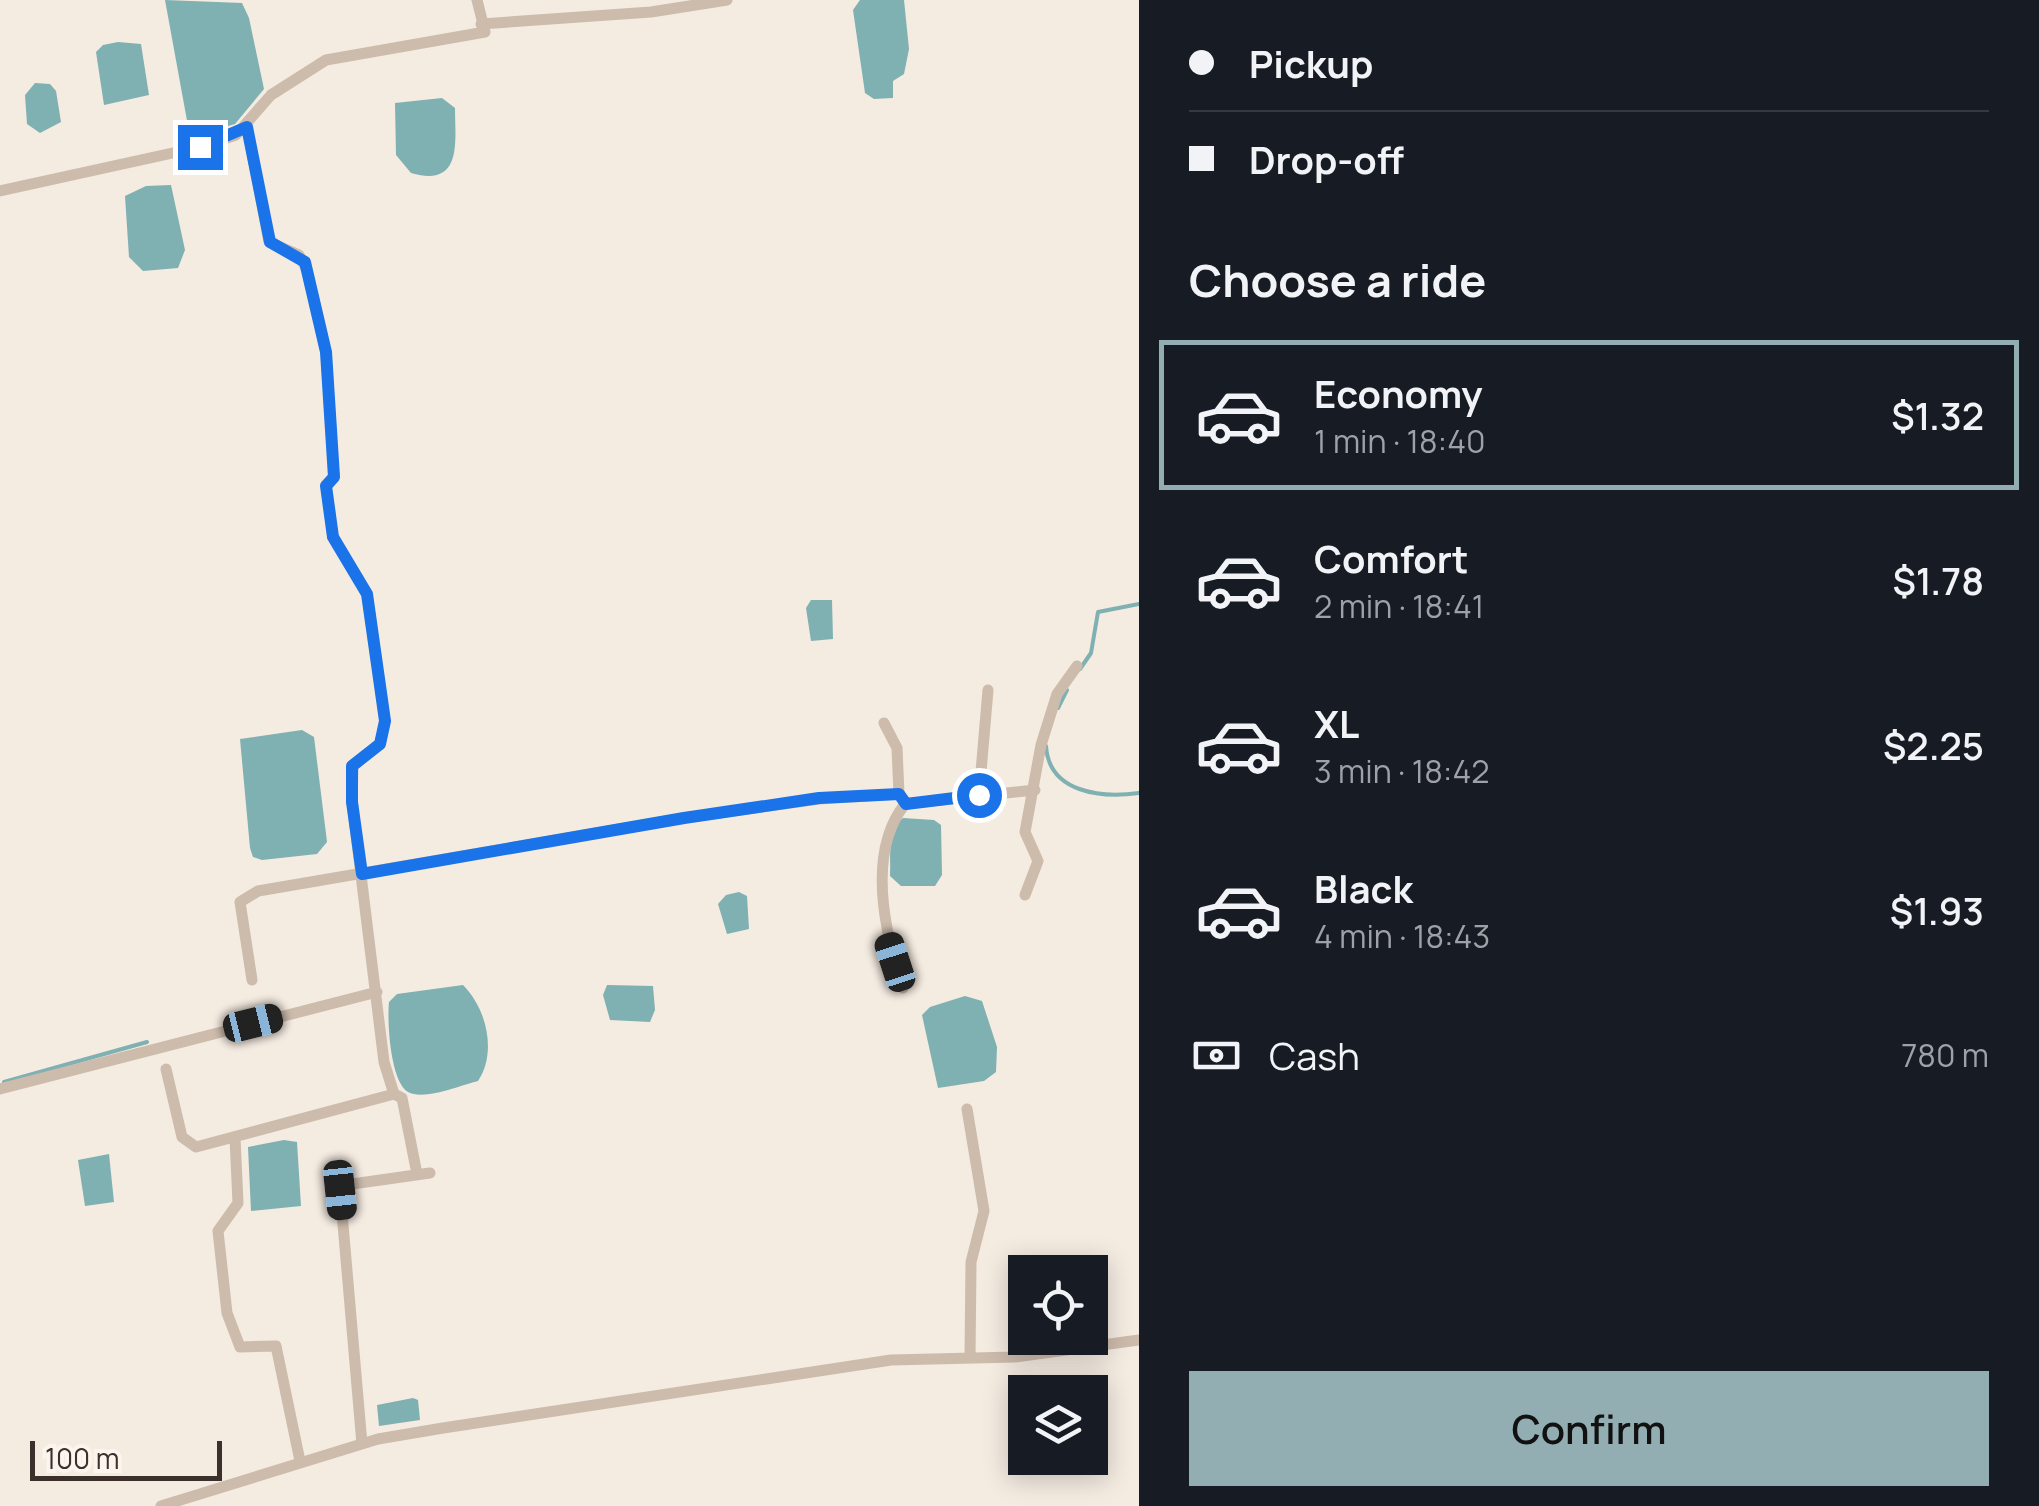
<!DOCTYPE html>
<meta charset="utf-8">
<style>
body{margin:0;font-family:Manrope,sans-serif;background:#242831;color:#f1f3f6;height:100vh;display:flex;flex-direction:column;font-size:38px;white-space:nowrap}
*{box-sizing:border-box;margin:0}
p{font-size:32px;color:#9ea1a6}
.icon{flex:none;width:55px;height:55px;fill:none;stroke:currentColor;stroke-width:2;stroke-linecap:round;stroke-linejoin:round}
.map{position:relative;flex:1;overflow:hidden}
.panel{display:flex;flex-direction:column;background:#171b24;width:900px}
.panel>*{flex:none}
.guide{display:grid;align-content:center;height:220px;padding:0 50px;background:#171b24}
.fabs{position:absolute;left:1008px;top:1255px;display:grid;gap:20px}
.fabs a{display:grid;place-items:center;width:100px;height:100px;border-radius:0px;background:#171b24;box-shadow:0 5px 25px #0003;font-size:50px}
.scale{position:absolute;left:30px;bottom:25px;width:192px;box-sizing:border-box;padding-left:10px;border:5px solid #3b302b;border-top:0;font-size:28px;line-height:35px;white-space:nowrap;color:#3b302b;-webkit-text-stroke:8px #fbf5ee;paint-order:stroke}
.end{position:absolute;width:45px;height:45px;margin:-22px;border:12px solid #1a73e8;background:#fff;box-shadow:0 0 0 5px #fff}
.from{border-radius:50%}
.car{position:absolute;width:30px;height:60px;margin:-30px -15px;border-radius:12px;box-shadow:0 0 8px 2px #0007;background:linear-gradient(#222 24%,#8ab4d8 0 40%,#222 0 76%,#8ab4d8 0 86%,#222 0)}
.guide b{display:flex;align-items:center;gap:35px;height:95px;font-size:38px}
.guide b+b{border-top:2px solid #363941}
.guide i{width:25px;height:25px;background:#f1f3f6}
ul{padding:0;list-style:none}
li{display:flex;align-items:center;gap:30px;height:150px;margin:0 20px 15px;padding:0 30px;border:5px solid transparent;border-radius:0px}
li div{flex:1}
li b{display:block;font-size:38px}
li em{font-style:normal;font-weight:600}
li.current{border-color:#92aeb2}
li>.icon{width:90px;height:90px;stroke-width:1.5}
h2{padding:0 50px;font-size:45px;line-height:120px}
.pay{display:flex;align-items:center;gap:25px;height:110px;padding:0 50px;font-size:38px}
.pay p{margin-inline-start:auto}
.button{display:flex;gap:20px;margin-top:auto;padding:20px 50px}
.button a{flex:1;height:115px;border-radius:0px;background:#92aeb2;color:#111;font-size:40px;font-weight:600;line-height:115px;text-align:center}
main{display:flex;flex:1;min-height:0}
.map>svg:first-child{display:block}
.water{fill:#7fb0b2}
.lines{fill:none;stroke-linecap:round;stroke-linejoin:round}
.stream{stroke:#7fb0b2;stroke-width:4}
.street{stroke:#cdbbac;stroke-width:11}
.route{stroke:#1a73e8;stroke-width:12}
</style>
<main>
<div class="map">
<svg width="1139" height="1506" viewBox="0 0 1139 1506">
<rect width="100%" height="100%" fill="#f4ebe1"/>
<path class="water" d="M 165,0 L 242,3 L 249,18 L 264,89 L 235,124 L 190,137 Z
M 860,0 L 904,0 L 909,49 L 904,74 L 893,81 L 893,98 L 874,99 L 865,93 L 853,10 Z
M 118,42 L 141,44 L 149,95 L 104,105 L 96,52 L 103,45 Z
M 35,83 L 50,84 L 56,91 L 61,122 L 40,133 L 27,124 L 25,95 Z
M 442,98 L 455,108 C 455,142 463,188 411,173 L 396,155 L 395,103 Z
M 171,185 L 185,250 L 178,268 L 143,271 L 129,257 L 125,196 L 146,186 Z
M 811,600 L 832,600 L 833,639 L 811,641 L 806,608 Z
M 302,730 L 314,737 L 327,842 L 317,854 L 262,860 L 253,857 L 250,848 L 240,739 Z
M 903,818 L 934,820 L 941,825 L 942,875 L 935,886 L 901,886 L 890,876 C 891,857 887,830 903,818 Z
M 739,892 L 747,896 L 749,929 L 727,934 L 718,904 L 726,895 Z
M 463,985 C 487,1009 497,1053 478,1081 C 461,1085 424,1101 408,1092 C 390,1081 387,1020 389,1002 L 397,994 Z
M 607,985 L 653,986 L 655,1010 L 650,1022 L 610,1020 L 603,995 Z
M 965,996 L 982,1001 L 997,1047 L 996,1072 L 984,1081 L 938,1088 L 922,1015 L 930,1007 Z
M 284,1140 L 297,1142 L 301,1206 L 251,1211 L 248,1147 Z
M 109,1154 L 114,1202 L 85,1206 L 78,1160 Z
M 413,1398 L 418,1400 L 420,1420 L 379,1426 L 377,1405 Z"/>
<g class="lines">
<path class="stream" d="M 1080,669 L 1091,653 L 1098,612 L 1139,604
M 1058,708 L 1067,690
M 1046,746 C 1049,793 1101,798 1139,793
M 4,1082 L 147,1042"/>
<path class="street" d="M 481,24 L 651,12 L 727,0
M 247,127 L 269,242 L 299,255 L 307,270 L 326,352 L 334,477 L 326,485 L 333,537 L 367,594 L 385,721 L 380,744 L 353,766 L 352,802 L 384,1062 L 394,1094 L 402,1098 L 417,1174
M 0,191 L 200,147 L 236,135 L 271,95 L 326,60 L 485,32 L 477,0
M 979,795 L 988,690
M 903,800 L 905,804 L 1035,790
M 1025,895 L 1038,861 L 1025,832 L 1041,745 L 1057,694 L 1077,666
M 252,980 L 240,902 L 258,891 L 684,818 L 819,799 L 899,794 L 897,748 L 884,723
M 903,988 C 885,934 866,853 905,804
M 166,1069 L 182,1137 L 196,1147 L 394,1094
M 0,1089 L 377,992
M 967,1109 L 984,1211 L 971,1262 L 970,1357
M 235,1138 L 238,1203 L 218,1231 L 227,1313 L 240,1347 L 276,1346 L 300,1461
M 362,1444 L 340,1190 L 345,1185 L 430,1173
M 161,1506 L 378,1439 L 443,1428 L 891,1360 L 1015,1357 L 1139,1340"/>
</g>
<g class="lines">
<path class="route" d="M 200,147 L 247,127 L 270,242 L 305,262 L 326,352 L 334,477 L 326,486 L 333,537 L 367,594 L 385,721 L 380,744 L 352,766 L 352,802 L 362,874 L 684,818 L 819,798 L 899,794 L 906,804 L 979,795"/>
</g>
</svg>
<div class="fabs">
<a><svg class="icon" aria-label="locate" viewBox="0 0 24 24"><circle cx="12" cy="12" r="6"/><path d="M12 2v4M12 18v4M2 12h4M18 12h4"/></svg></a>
<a><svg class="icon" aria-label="layers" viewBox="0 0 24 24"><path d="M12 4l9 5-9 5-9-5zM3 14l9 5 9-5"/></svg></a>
</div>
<div class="scale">100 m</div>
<i class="end from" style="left:979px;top:795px"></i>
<i class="end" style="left:200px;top:147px"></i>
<i class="car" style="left:895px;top:962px;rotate:342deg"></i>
<i class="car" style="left:253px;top:1023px;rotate:76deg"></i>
<i class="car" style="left:340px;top:1190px;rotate:174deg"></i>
</div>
<section class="panel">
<div class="guide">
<b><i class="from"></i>Pickup</b>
<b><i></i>Drop-off</b>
</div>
<h2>Choose a ride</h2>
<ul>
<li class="current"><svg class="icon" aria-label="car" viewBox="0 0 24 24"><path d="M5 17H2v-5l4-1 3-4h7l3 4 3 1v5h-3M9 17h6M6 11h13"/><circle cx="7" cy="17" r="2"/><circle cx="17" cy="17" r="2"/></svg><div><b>Economy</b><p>1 min · 18:40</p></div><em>$1.32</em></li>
<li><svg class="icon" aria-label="car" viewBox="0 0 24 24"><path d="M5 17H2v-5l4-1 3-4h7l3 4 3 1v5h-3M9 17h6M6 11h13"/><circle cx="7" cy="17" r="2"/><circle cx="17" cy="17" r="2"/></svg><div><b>Comfort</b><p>2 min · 18:41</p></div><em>$1.78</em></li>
<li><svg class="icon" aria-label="car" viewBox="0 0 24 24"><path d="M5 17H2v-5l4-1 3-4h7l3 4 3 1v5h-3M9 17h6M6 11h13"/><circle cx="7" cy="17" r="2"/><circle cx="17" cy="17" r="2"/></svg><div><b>XL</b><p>3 min · 18:42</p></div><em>$2.25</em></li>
<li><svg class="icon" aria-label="car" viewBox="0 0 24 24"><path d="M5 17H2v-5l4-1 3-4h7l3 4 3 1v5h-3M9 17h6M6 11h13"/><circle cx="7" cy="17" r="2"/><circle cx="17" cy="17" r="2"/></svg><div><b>Black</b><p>4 min · 18:43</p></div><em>$1.93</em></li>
</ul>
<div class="pay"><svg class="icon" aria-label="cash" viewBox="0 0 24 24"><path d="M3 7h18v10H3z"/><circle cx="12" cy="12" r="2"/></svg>Cash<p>780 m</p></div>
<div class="button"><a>Confirm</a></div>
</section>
</main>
